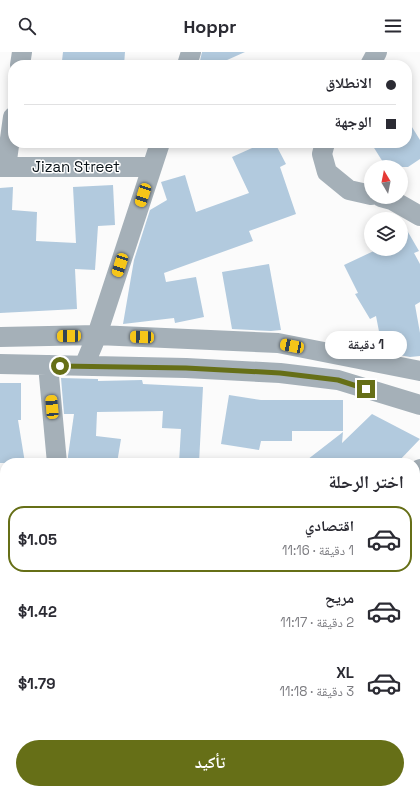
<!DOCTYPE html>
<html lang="ar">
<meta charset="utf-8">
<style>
body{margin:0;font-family:"Space Grotesk","Noto Naskh Arabic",sans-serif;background:#f7f7f7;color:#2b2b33;direction:rtl;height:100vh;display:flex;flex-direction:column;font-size:15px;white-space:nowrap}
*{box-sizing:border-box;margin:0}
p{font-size:13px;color:#7c7c81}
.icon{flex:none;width:22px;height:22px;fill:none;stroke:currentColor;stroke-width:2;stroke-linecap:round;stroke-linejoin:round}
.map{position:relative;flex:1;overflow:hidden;direction:ltr}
.details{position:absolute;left:0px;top:406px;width:420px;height:336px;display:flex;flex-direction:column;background:#fff;border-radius:16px 16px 0 0;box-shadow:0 2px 10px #0003;direction:rtl}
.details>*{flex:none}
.guide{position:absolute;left:8px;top:8px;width:404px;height:88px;border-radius:16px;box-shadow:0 2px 10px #0003;direction:rtl;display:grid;align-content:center;height:88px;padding:0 16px;background:#fff}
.needle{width:26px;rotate:350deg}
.fabs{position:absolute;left:364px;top:108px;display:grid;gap:8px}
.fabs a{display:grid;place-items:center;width:44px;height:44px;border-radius:50%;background:#fff;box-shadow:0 2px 10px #0003;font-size:20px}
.end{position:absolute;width:18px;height:18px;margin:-9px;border:5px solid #666f17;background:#fff;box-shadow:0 0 0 2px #fff}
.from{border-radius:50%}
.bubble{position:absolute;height:28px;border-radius:14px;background:#fff;box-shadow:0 2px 10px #0003;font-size:13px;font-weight:700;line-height:28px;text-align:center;direction:rtl}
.car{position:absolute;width:12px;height:24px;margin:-12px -6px;border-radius:5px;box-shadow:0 0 3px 1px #0007;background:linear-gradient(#f5c518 24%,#345 0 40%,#f5c518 0 76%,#345 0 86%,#f5c518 0)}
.guide b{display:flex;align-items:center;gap:14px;height:38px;font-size:15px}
.guide b+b{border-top:1px solid #e1e1e2}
.guide i{width:10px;height:10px;background:#2b2b33}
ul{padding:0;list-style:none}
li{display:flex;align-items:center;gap:12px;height:66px;margin:0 8px 6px;padding:0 8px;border:2px solid transparent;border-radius:16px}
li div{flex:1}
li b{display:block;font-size:15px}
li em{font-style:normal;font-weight:700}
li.selected{border-color:#666f17}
li>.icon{width:36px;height:36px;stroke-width:1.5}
h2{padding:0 16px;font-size:18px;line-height:48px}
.cta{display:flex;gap:8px;margin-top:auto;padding:8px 16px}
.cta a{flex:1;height:46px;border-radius:24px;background:#666f17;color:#fff;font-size:16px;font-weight:700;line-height:46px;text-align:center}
header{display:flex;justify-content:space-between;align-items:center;height:52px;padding:0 16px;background:#fff;font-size:18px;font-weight:700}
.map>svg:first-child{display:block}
.building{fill:#b2cade}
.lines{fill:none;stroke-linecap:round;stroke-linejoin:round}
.minor{stroke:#a5b0b8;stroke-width:20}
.route{stroke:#666f17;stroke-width:5}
.labels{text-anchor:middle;stroke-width:3;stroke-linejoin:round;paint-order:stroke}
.street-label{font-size:15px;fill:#081117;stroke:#fff}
</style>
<header><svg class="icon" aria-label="menu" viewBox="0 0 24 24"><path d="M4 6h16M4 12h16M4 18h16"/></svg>Hoppr<svg class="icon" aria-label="search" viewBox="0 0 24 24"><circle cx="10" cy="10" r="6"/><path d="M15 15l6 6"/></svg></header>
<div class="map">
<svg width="420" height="742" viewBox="0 0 420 742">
<rect width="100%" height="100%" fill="#fbfbfb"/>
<path class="building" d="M 63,0 L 125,0 L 124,13 L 88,13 L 89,12 L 62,9 Z
M 202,0 L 245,0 L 216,13 L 199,13 Z
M 407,67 L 420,88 L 420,107 L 408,115 L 386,115 L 371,91 L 407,91 Z
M 263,91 L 275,91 L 286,112 L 280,115 L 296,162 L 249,179 L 253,189 L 164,221 L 166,230 L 196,225 L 204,265 L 175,271 L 174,266 L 123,272 L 134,208 L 150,158 L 167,148 L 161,130 L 185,123 L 196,160 L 249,141 L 232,105 Z
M 113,133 L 115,173 L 98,174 L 95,218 L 75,217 L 77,257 L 0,261 L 0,136 L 13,135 L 12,158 L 37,160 L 36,189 L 76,191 L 73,135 Z
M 401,168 L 419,199 L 414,201 L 420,212 L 420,250 L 415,253 L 420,281 L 420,304 L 410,305 L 383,300 L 376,264 L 370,267 L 355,242 L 358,241 L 344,213 L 378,197 L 401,197 Z
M 269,212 L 281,278 L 271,279 L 232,277 L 222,220 Z
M 61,326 L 98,327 L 98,329 L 142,328 L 143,332 L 203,335 L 199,411 L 179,411 L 181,377 L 162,376 L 163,359 L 97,360 L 96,384 L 121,387 L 117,411 L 68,411 L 68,404 L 74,362 L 64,362 Z
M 0,331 L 21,331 L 21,368 L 18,368 L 25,411 L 0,411 Z
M 229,343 L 261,348 L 343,348 L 343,379 L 292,379 L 292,389 L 261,389 L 259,398 L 221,392 Z
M 372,362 L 420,387 L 397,411 L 303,411 L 343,380 L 342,391 Z"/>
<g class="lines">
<path class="minor" d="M 20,13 L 22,0
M 187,13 L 191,0
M 370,13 L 377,0
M 325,91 L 322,102 L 327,120 L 349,138 L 371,143
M 0,115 L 152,115
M 6,115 L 13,65
M 381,145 L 392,148 L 420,164
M 0,285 L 97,283 L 278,291 L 420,319
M 0,312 L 186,316 L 280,321 L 338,328 L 420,353
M 48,313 L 57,411
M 84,314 L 97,283 L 160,91
M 415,424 L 420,417
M 415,625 L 420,620
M 320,742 L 324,737"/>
</g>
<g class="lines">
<path class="route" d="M 60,314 L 186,316 L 280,321 L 338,328 L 366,337"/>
</g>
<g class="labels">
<g class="street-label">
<text x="76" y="120">Jizan Street</text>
</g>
</g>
</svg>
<div class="fabs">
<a><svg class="needle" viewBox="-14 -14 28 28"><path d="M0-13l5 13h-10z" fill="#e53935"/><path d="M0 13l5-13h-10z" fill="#7c7c81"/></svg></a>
<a><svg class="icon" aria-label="layers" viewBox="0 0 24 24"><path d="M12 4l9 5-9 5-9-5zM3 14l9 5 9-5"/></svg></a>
</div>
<i class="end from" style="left:60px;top:314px"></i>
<i class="end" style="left:366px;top:337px"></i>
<div class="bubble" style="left:325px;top:279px;width:82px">1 دقيقة</div>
<i class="car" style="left:143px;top:143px;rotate:198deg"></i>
<i class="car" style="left:120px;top:213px;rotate:198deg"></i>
<i class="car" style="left:69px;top:284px;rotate:269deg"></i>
<i class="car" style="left:142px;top:285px;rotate:272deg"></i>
<i class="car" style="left:292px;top:294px;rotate:281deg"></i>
<i class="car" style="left:52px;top:355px;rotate:355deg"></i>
<div class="guide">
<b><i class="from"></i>الانطلاق</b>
<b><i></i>الوجهة</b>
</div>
<section class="details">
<h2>اختر الرحلة</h2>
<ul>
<li class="selected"><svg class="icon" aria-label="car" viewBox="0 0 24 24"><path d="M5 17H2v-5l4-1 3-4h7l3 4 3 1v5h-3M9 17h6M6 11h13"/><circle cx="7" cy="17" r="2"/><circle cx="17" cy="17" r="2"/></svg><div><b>اقتصادي</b><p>1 دقيقة · 11:16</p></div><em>$1.05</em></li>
<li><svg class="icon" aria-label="car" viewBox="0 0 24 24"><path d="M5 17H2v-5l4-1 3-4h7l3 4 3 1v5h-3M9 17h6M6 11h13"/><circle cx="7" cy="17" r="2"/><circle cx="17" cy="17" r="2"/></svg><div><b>مريح</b><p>2 دقيقة · 11:17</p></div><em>$1.42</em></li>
<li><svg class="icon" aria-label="car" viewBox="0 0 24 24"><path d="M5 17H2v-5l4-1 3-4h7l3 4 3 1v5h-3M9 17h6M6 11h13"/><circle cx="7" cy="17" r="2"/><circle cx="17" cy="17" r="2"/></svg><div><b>XL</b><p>3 دقيقة · 11:18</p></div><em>$1.79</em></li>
</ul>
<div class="cta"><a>تأكيد</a></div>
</section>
</div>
